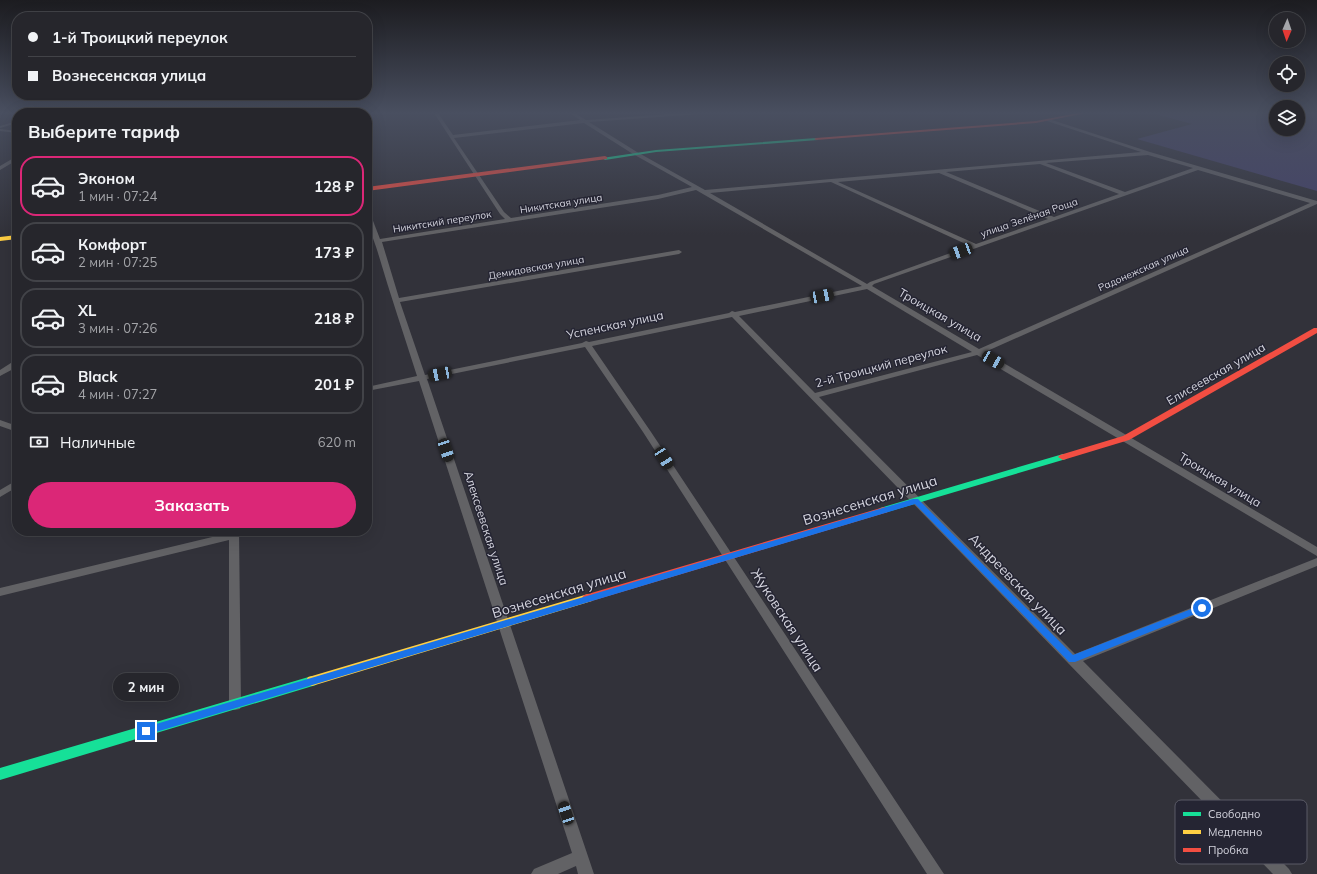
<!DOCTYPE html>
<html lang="ru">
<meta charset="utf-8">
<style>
body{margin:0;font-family:Mulish,sans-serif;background:#2e2e34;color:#f1f3f6;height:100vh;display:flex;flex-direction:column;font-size:15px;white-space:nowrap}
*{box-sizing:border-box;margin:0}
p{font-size:13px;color:#a4a5a9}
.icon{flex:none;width:22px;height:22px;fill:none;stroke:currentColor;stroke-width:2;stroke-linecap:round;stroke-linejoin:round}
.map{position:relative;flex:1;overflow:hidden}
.details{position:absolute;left:12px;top:108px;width:360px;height:428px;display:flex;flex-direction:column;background:#26262c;border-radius:16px;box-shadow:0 4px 16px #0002,0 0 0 1px #424348}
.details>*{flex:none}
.hud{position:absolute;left:12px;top:12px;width:360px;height:88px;border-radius:16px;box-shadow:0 4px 16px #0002,0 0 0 1px #424348;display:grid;align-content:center;height:88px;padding:0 16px;background:#26262c}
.needle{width:26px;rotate:182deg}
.fabs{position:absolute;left:1269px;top:12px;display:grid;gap:8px}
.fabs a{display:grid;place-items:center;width:36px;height:36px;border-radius:50%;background:#26262c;box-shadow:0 4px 16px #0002,0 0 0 1px #424348;font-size:20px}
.end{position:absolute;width:18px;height:18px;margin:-9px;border:5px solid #1a73e8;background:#fff;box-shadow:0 0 0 2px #fff}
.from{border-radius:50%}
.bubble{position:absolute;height:28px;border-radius:14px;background:#26262c;box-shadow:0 4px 16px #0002,0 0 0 1px #424348;font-size:13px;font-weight:700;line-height:28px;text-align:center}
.car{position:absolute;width:12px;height:24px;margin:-12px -6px;border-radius:5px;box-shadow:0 0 3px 1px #0007;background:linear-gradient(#222 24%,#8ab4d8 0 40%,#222 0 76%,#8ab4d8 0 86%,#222 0)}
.hud b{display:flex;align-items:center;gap:14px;height:38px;font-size:15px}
.hud b+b{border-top:1px solid #424348}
.hud i{width:10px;height:10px;background:#f1f3f6}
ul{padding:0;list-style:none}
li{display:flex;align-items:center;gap:12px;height:60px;margin:0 8px 6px;padding:0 8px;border:2px solid #424348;border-radius:16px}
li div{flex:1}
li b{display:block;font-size:15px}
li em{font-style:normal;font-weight:700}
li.on{border-color:#db2777}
li>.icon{width:36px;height:36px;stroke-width:1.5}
h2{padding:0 16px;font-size:18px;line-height:48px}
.pay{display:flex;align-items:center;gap:10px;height:44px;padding:0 16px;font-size:15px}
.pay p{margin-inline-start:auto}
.cta{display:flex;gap:8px;margin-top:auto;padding:8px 16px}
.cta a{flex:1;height:46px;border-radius:24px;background:#db2777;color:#fff;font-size:16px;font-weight:700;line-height:46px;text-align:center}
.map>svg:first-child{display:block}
.green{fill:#444269}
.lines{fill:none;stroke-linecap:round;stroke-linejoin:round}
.street{fill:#626265;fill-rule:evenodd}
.fast{fill:#16e098;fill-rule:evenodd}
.slow{fill:#ffcf43;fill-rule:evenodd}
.jam{fill:#f24e42;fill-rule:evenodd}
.route{fill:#1a73e8}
.labels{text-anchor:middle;stroke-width:3;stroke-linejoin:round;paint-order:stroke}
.far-street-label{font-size:10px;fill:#d4d4de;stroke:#252533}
.street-label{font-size:12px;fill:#d4d4de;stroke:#252533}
.near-street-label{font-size:14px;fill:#d4d4de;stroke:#252533}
.key{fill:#252533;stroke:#5a5a66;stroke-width:1}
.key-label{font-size:11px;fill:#d4d4de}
</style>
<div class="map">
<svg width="1317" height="874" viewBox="0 0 1317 874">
<rect width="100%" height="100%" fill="#32323a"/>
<path class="green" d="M 1152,113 L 1276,113 L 1276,129 L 1298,129 L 1298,113 L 1317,113 L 1317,191 L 1137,139 L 1192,124 Z"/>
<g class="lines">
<path class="street" d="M 434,113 L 438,113 L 453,135 L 580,120 L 570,113 L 575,113 L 586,120 L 683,113 L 703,113 L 701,114 L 589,122 L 637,152 L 705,190 L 1141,152 L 1047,121 L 1049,119 L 1150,152 L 1317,201 L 1317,204 L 985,352 L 1317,547 L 1317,556 L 977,355 L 819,397 L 1075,654 L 1317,558 L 1317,566 L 1083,661 L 1289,869 L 1292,874 L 1273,874 L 732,317 L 592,346 L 651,432 L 944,874 L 927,874 L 643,432 L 585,347 L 427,379 L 594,874 L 578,874 L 576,866 L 558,874 L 531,874 L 534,869 L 572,853 L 419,381 L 367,391 L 367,387 L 417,376 C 404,335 390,294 378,253 C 374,239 367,226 367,211 L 370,213 L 380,239 L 505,219 L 500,214 ZM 584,123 L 633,154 L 692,187 L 658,195 L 511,218 L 504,212 L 454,138 ZM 1148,155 L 1193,168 L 1125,192 L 1046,163 ZM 1040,164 L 1119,194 L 1054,217 L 946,172 ZM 1198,170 L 1310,203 L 979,349 L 872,286 L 874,284 ZM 939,173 L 1048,219 L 976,244 L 838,182 ZM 831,182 L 970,246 L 870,282 L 867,284 L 710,193 ZM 696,190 L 862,286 L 735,312 L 732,311 L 729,313 L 589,342 L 586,341 L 582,343 L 425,375 L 400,302 L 679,254 L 682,252 L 679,250 L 399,298 L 382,242 L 658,199 ZM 867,289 L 972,352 L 815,393 L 739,316 Z
M 17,121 L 17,123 L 0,128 L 0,126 Z
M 0,129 L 17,131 L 17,133 L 0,131 Z
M 17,156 L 17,160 L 0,170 L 0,166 Z
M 14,361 L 17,361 L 17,367 L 0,376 L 0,370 Z
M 0,420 L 17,426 L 17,432 L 0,426 Z
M 17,480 L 17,487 L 0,497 L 0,490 Z
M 229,531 L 239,531 L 241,705 L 240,709 L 235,710 L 230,709 L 229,705 L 229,540 L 0,596 L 0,588 L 229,533 Z"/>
<path class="fast" d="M 816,138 L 818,138 L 818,140 L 656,152 L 605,160 L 602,158 L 656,150 Z
M 1063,454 L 1068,457 L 1066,459 L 884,513 L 880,512 L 879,510 L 880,508 Z
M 312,676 L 316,677 L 318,681 L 316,685 L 0,780 L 0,768 Z"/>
<path class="slow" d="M 17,235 L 17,239 L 0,241 L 0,237 Z
M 588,594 L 592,595 L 594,598 L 592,601 L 312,686 L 308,685 L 306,681 L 308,677 L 312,676 Z"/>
<path class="jam" d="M 1078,113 L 1086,113 L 1036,123 L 816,140 L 814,139 L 816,138 L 1036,121 Z
M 605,156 L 607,157 L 607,159 L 367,191 L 367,187 Z
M 1314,328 L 1317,328 L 1317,333 L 1129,440 L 1063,460 L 1058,457 L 1060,455 L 1123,436 Z
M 884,507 L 888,508 L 889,510 L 888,512 L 588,602 L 584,601 L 582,598 L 584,595 L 588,594 Z"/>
</g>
<linearGradient id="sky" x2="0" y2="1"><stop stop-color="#1c1c20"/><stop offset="0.48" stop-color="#494f60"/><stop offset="1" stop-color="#494f60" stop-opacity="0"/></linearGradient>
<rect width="1317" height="235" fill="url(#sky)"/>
<path class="route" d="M 913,499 L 918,499 L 1073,655 L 1199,606 L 1205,606 L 1206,608 L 1205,610 L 1075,662 L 1069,662 L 915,504 L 146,735 L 143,734 L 142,731 L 143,728 L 146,727 Z"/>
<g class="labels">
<g class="far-street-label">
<text transform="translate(561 203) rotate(-9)" y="4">Никитская улица</text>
<text transform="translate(1029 217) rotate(-19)" y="4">улица Зелёная Роща</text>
<text transform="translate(442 221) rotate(-9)" y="4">Никитский переулок</text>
<text transform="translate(536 267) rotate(-10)" y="4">Демидовская улица</text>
<text transform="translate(1143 268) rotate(-24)" y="4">Радонежская улица</text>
</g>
<g class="street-label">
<text transform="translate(940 315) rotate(30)" y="4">Троицкая улица</text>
<text transform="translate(615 325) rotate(-12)" y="4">Успенская улица</text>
<text transform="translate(881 366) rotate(-15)" y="4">2-й Троицкий переулок</text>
<text transform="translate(1216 374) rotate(-30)" y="4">Елисеевская улица</text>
<text transform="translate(1220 480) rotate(31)" y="4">Троицкая улица</text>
<text transform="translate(486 528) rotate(72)" y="4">Алексеевская улица</text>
</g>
<g class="near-street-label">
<text transform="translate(870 500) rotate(-17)" y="5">Вознесенская улица</text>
<text transform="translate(1018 584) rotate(46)" y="5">Андреевская улица</text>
<text transform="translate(559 593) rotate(-17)" y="5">Вознесенская улица</text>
<text transform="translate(787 620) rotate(57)" y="5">Жуковская улица</text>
</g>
</g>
<rect x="1175" y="800" width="132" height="64" rx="6" class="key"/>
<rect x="1183" y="812" width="18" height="4" fill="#16e098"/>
<rect x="1183" y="830" width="18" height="4" fill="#ffcf43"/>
<rect x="1183" y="848" width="18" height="4" fill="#f24e42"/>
<g class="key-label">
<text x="1208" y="818">Свободно</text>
<text x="1208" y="836">Медленно</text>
<text x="1208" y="854">Пробка</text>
</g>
</svg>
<div class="fabs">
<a><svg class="needle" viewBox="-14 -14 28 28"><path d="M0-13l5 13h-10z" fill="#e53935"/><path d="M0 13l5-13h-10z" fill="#a4a5a9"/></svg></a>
<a><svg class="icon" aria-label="locate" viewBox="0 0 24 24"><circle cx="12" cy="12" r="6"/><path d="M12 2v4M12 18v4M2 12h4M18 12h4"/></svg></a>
<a><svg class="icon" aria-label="layers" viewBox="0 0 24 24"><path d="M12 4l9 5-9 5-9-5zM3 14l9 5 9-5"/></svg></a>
</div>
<i class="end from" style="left:1202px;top:608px"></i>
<i class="end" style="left:146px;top:731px"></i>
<div class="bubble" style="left:113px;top:673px;width:66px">2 мин</div>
<i class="car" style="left:961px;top:251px;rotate:250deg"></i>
<i class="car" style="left:822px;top:296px;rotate:79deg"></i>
<i class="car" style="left:993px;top:360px;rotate:120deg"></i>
<i class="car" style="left:440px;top:374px;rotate:259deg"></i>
<i class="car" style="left:446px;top:450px;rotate:162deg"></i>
<i class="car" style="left:664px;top:458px;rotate:147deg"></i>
<i class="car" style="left:566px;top:813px;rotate:342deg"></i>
<div class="hud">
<b><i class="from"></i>1-й Троицкий переулок</b>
<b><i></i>Вознесенская улица</b>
</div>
<section class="details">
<h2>Выберите тариф</h2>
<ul>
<li class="on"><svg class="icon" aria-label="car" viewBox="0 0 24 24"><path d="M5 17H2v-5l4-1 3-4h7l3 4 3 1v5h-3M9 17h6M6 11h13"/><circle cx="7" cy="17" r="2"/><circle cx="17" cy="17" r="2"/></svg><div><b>Эконом</b><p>1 мин · 07:24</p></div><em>128 ₽</em></li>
<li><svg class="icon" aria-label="car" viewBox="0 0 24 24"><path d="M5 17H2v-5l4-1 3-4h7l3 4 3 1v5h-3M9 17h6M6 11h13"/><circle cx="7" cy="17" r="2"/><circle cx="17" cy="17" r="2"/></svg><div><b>Комфорт</b><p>2 мин · 07:25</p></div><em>173 ₽</em></li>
<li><svg class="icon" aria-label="car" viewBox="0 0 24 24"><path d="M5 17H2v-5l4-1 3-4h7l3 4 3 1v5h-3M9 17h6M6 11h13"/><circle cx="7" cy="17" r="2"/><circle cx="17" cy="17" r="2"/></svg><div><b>XL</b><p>3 мин · 07:26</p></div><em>218 ₽</em></li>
<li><svg class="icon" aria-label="car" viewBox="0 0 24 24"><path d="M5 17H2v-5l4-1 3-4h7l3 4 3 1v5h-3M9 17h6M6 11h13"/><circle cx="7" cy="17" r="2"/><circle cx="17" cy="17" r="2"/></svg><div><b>Black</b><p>4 мин · 07:27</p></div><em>201 ₽</em></li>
</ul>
<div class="pay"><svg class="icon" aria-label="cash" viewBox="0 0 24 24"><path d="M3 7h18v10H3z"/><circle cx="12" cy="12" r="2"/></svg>Наличные<p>620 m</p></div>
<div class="cta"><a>Заказать</a></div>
</section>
</div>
